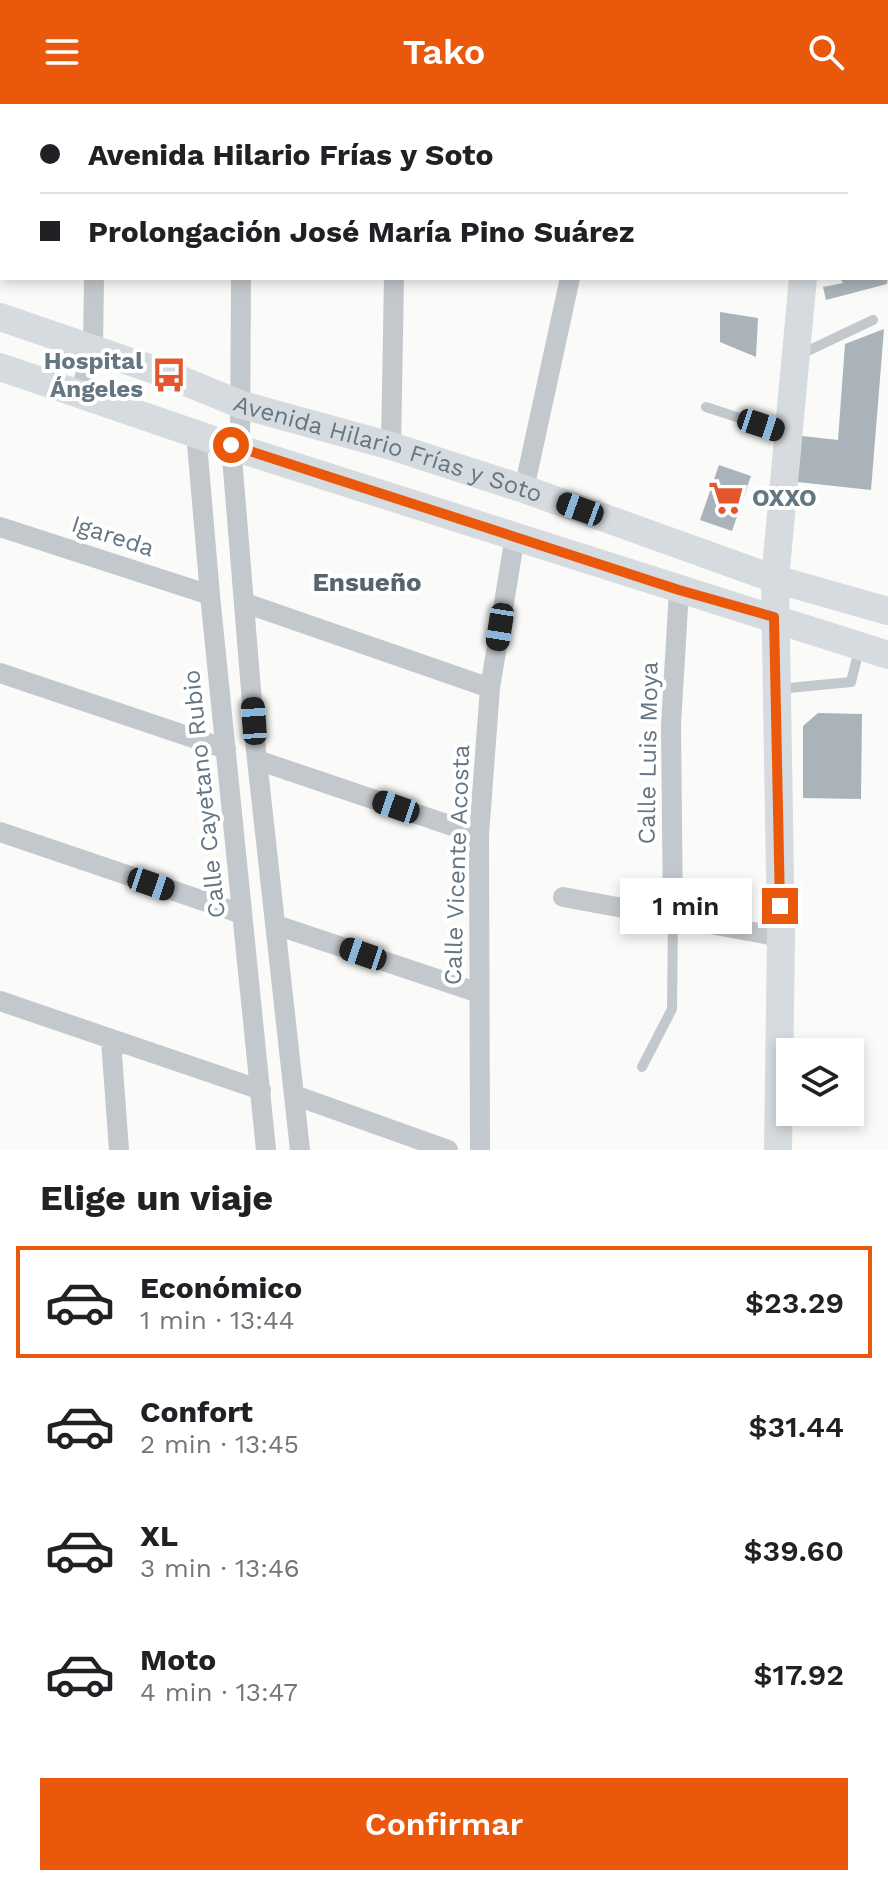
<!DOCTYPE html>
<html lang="es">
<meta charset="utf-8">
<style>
body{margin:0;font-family:"Work Sans",sans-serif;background:#f6f6f6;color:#202124;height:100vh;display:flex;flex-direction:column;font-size:30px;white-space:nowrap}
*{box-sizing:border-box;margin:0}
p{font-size:26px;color:#757577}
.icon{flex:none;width:44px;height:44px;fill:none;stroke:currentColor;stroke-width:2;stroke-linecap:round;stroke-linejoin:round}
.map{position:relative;height:1046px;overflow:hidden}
.sheet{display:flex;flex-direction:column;background:#fff;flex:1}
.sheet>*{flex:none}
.top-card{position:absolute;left:0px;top:0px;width:888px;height:176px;box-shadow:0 4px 12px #0003;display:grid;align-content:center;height:176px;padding:0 40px;background:#fff}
.tools{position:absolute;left:776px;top:934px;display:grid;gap:16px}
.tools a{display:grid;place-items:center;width:88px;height:88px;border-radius:0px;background:#fff;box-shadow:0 4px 12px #0003;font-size:40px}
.end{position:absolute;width:36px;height:36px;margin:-18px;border:10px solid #ea580c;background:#fff;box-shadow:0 0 0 4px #fff}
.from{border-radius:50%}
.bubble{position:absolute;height:56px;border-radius:0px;background:#fff;box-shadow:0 4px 12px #0003;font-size:26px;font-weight:600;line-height:56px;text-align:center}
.car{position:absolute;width:24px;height:48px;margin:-24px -12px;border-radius:10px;box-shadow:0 0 6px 2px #0007;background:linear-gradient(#222 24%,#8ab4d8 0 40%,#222 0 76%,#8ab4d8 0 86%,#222 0)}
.top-card b{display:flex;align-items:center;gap:28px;height:76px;font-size:30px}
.top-card b+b{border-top:2px solid #e0e0e0}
.top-card i{width:20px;height:20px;background:#202124}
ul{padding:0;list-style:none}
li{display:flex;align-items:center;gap:24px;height:112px;margin:0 16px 12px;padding:0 24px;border:4px solid transparent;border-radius:0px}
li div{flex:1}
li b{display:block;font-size:30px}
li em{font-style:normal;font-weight:600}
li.active{border-color:#ea580c}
li>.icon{width:72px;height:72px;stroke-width:1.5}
h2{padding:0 40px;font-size:36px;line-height:96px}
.action{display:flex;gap:16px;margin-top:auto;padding:16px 40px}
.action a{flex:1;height:92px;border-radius:0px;background:#ea580c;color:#fff;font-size:32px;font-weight:600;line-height:92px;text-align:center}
header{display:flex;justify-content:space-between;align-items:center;height:104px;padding:0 40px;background:#ea580c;color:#fff;font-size:36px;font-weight:600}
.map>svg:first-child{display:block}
.building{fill:#aab3b9}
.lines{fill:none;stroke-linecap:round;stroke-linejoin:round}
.lane{stroke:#c3c8cc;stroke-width:10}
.street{stroke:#c3c8cc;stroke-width:20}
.secondary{stroke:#d6dbdf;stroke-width:28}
.route{stroke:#ea580c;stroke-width:10}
.labels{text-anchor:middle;stroke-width:8;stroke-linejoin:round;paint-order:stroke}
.poi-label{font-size:24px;font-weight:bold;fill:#657683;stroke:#fff;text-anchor:end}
.street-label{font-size:24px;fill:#657683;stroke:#fff}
.neighbourhood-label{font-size:26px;font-weight:bold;fill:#57646e;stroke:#fff}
</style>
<header><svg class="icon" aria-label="menu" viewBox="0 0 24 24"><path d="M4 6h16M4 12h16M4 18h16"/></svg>Tako<svg class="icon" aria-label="search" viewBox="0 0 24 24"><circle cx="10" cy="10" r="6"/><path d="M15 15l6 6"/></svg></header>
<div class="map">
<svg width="888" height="1046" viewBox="0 0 888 1046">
<rect width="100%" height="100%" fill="#fafaf8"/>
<path class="building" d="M 840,174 L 888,174 L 887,180 L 826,196 L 823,183 L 843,179 Z
M 720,208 L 758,214 L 756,253 L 720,238 Z
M 884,225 L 871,386 L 797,378 L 802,332 L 838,336 L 845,240 Z
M 719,361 L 751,372 L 732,427 L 700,416 Z
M 818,609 L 862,610 L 861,695 L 803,694 L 803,622 Z"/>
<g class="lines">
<path class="lane" d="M 57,2 L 57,0
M 0,158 L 2,159
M 799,251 L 873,216
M 706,303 L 788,330
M 778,585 L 851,578 L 859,546
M 642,963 L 672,905 L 673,813"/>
<path class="street" d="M 240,0 L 240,2
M 394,0 L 394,2
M 94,2 L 94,0
M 605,2 L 605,0
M 80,290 L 93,244 L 94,174
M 196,328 L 210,491 L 266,1046
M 231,341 L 256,647 L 300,1046
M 391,342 L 394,174
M 240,345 L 241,174
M 524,385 L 570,174
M 0,423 L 210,491
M 245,499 L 490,584
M 0,569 L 226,645
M 257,656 L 479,731
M 0,728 L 242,810
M 563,793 L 781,833
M 673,813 L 671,621 L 679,486
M 276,821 L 479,889
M 0,897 L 261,986
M 111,937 L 119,1046
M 294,991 L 448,1046
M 480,1046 L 479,731 L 490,584 L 515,432"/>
<g class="secondary">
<path d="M 820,2 L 820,0"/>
<path id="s1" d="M 0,213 L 169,271 L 242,301 L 391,342 L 524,385 L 775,475 L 888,507"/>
<path d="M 0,263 L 240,345 L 888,551"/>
<path d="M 778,1046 L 781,833 L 775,475 L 803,174"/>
</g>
</g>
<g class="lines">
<path class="route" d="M 231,341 L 679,486 L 774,513 L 780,802"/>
</g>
<defs>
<g id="bus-bare" transform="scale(2.76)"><path d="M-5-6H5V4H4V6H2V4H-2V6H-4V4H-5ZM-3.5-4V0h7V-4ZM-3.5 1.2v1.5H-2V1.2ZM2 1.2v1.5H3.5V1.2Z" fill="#e4572e" stroke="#fff" stroke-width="2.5" paint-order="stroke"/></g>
<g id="supermarket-bare" transform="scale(2.76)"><path d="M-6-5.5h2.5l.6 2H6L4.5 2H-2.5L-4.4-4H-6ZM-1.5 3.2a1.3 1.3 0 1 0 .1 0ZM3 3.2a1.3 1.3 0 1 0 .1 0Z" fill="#e4572e" stroke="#fff" stroke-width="2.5" paint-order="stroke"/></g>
</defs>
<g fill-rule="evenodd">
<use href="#bus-bare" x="169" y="271"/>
<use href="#supermarket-bare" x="726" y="394"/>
</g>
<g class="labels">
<g class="poi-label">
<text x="143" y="265">Hospital<tspan x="143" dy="28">Ángeles</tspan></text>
<text x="752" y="402" text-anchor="start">OXXO</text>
</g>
<g class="street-label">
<text dy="8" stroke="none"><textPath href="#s1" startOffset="410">Avenida Hilario Frías y Soto</textPath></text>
<text transform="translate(113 432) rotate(18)" y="8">Igareda</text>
<text transform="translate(648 649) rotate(-89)" y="8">Calle Luis Moya</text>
<text transform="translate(204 690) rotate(-96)" y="8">Calle Cayetano Rubio</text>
<text transform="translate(457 761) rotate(-88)" y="8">Calle Vicente Acosta</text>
</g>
<g class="neighbourhood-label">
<text x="367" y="487">Ensueño</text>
</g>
</g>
</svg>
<div class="tools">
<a><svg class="icon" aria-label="layers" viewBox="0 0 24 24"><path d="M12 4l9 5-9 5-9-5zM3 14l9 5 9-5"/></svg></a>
</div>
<i class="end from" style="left:231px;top:341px"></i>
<i class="end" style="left:780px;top:802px"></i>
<div class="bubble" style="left:620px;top:774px;width:132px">1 min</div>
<i class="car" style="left:761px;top:321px;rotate:108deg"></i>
<i class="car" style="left:580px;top:405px;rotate:290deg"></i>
<i class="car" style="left:500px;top:523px;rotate:189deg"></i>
<i class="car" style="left:254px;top:617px;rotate:356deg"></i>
<i class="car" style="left:396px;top:703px;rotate:289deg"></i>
<i class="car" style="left:151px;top:780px;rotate:109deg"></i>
<i class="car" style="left:363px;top:850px;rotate:289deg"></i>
<div class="top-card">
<b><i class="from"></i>Avenida Hilario Frías y Soto</b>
<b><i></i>Prolongación José María Pino Suárez</b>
</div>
</div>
<section class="sheet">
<h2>Elige un viaje</h2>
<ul>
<li class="active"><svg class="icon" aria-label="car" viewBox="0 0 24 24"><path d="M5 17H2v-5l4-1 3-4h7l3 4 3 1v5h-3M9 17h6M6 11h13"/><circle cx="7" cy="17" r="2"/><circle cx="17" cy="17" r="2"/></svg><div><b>Económico</b><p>1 min · 13:44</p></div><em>$23.29</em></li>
<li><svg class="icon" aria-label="car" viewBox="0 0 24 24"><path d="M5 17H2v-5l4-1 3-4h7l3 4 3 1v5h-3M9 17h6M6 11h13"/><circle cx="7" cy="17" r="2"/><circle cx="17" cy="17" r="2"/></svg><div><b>Confort</b><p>2 min · 13:45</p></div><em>$31.44</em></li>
<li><svg class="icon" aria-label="car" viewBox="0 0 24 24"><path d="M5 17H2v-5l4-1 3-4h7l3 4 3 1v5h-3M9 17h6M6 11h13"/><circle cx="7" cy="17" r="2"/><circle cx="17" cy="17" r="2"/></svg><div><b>XL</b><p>3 min · 13:46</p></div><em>$39.60</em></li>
<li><svg class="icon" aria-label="car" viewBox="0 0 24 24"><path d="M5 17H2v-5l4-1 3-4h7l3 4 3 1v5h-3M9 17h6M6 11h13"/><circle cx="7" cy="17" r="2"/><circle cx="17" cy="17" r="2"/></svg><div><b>Moto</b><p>4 min · 13:47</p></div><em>$17.92</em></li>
</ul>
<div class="action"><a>Confirmar</a></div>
</section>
